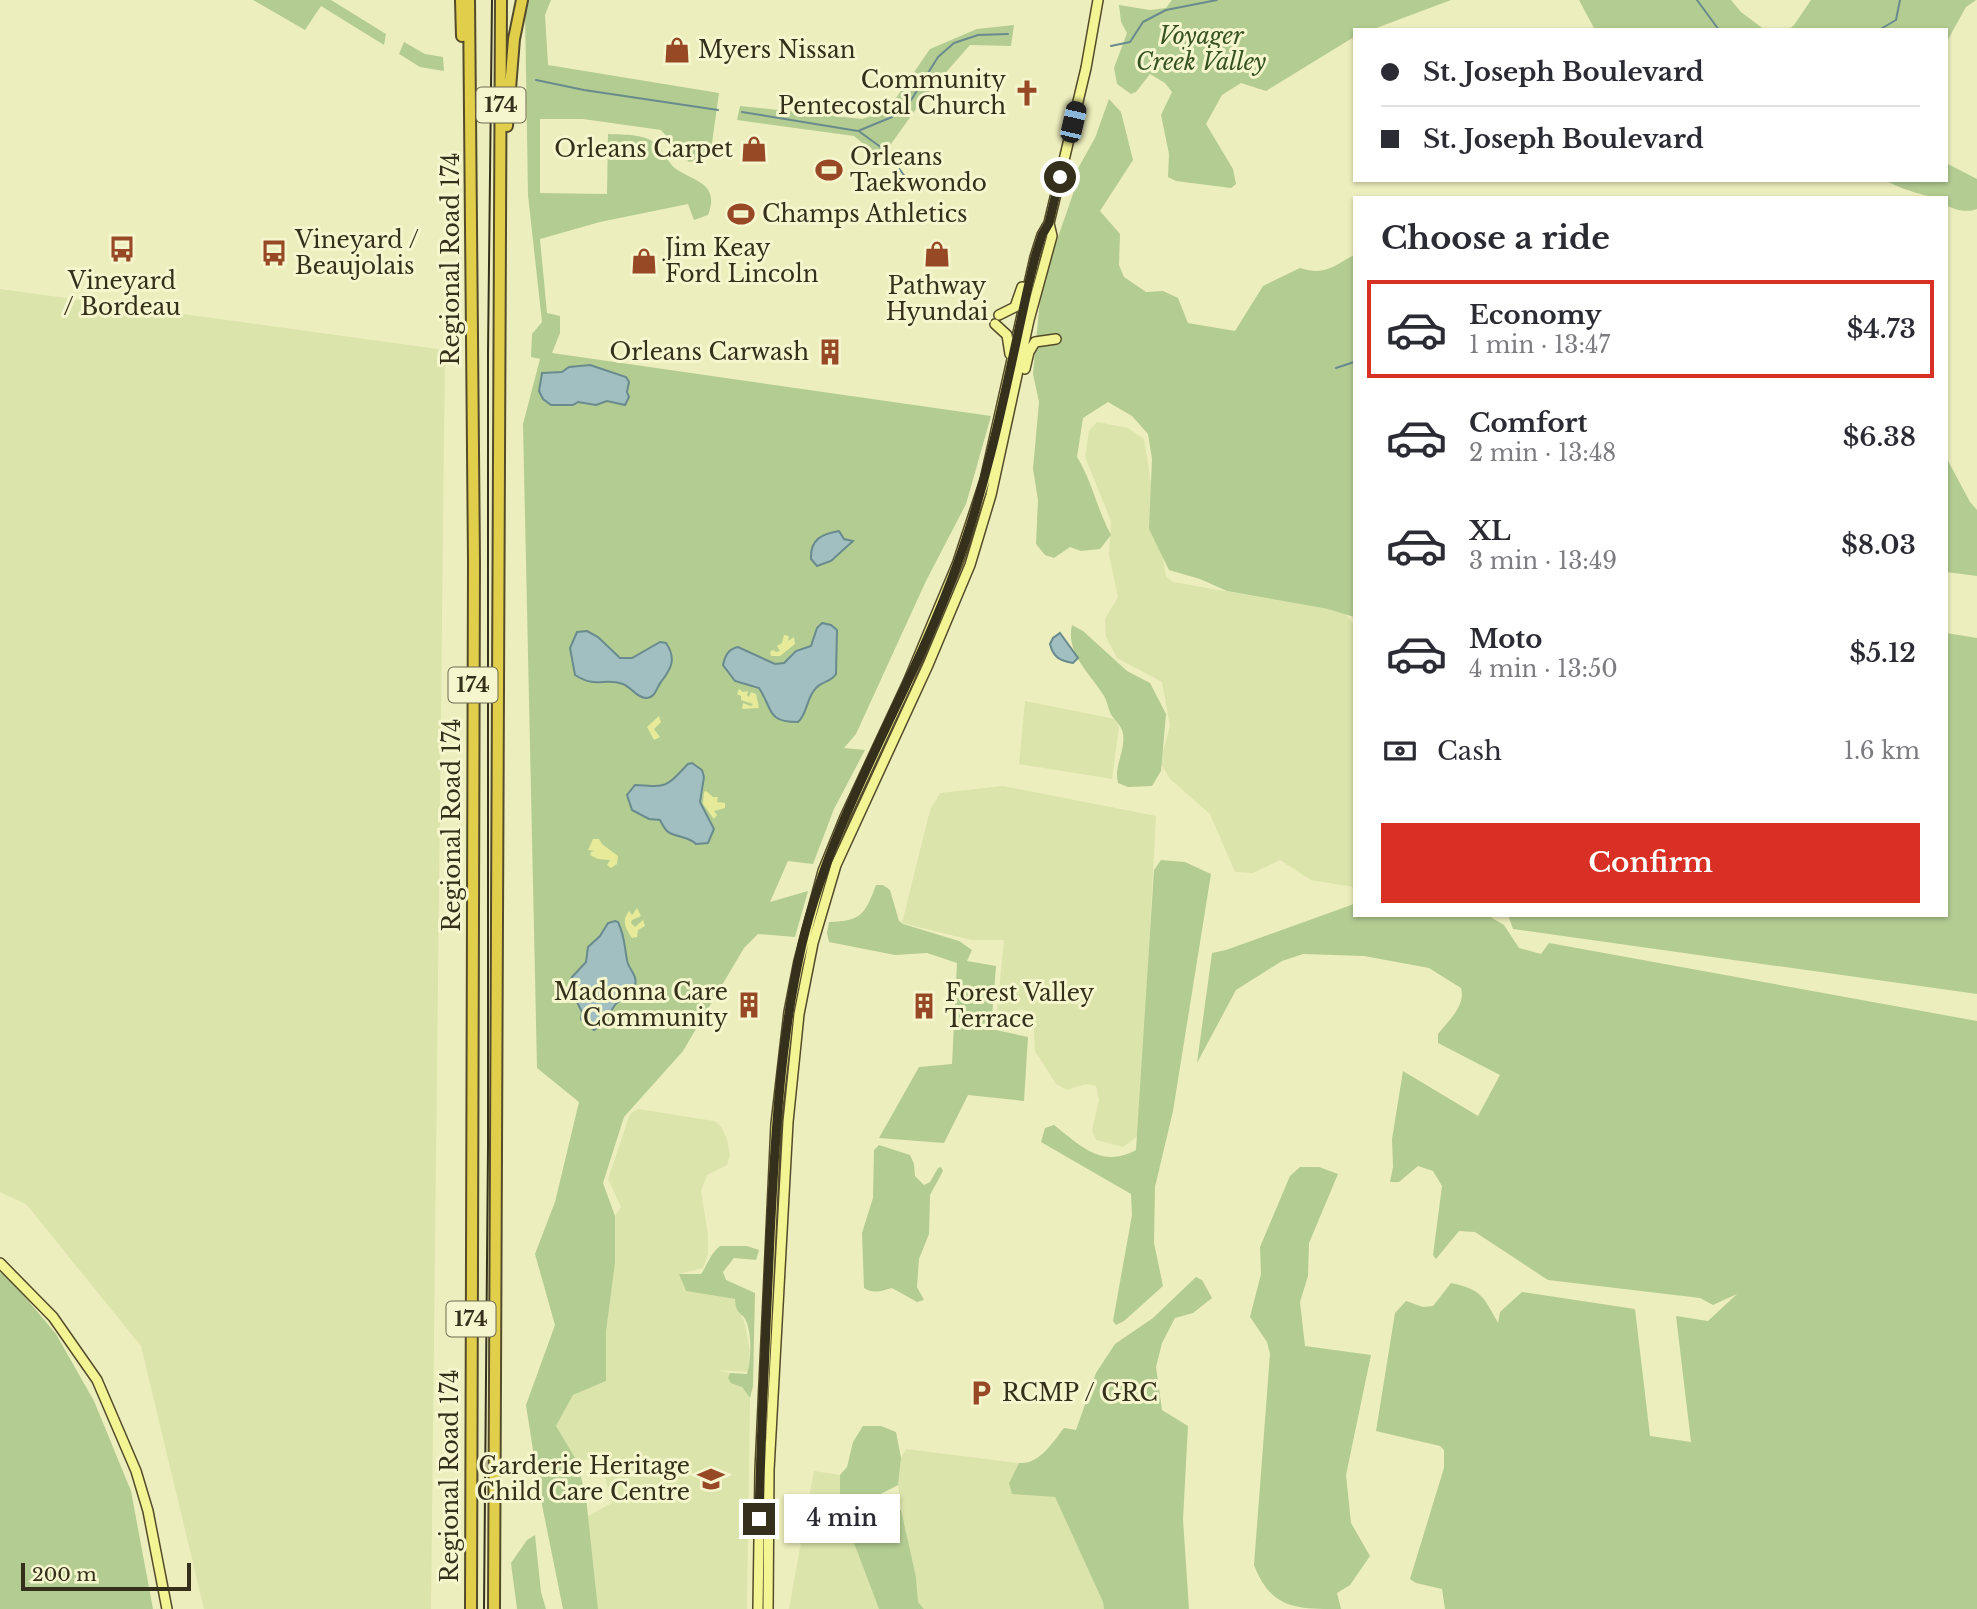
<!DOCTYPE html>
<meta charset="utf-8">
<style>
body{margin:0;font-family:"Libre Baskerville",serif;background:#f2f2f3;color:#2b2b33;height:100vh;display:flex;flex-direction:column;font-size:26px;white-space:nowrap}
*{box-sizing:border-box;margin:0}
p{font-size:23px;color:#7c7c81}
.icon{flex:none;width:38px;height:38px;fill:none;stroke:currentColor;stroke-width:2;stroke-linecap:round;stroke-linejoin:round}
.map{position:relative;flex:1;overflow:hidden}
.side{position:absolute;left:1353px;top:196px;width:595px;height:721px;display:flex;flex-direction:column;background:#fff;border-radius:0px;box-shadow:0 2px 5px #0004}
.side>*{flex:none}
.guide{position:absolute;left:1353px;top:28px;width:595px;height:154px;border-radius:0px;box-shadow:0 2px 5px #0004;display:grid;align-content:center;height:154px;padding:0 28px;background:#fff}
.scale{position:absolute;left:21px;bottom:18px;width:170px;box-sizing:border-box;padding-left:7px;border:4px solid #35301b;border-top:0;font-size:19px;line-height:24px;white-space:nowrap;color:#35301b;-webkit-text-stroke:5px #f5f6cd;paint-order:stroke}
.end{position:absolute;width:32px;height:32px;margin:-16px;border:9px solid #35301b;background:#fff;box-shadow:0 0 0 4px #fff}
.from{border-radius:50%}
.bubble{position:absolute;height:49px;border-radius:0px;background:#fff;box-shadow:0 2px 5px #0004;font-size:23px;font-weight:600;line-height:49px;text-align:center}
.car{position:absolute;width:21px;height:42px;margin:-21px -10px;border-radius:9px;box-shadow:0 0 5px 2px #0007;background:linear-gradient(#222 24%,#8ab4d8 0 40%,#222 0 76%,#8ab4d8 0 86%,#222 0)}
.guide b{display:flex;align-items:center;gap:24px;height:66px;font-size:26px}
.guide b+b{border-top:2px solid #e1e1e2}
.guide i{width:18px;height:18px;background:#2b2b33}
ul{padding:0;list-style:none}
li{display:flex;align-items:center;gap:21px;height:98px;margin:0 14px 10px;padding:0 14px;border:4px solid transparent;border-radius:0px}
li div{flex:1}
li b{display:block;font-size:26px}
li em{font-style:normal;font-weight:600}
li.on{border-color:#d93025}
li>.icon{width:63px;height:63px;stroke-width:1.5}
h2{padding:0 28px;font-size:32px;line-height:84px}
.pay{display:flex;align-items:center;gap:18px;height:77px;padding:0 28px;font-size:26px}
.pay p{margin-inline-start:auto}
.action{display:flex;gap:14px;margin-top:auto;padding:14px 28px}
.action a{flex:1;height:80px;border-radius:0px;background:#d93025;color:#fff;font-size:28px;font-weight:600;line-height:80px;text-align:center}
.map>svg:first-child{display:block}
.farmland{fill:#dbe4ab}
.green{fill:#b3cc92}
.sand{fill:#e7eb99}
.water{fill:#a1bfc0;stroke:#698b8d;stroke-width:2}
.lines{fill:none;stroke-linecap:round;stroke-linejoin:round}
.stream{stroke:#698b8d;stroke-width:2}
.major-casing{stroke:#544b2b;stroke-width:12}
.highway-casing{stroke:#544b2b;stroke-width:14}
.major{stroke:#f3f493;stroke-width:9}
.highway{stroke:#e1cf4b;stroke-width:10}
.tram{stroke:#35301b;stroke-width:2}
.route{stroke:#35301b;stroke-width:9}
.labels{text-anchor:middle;stroke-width:6;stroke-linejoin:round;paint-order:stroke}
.shield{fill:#f5f6cd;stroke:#6f6b50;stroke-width:2}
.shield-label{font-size:21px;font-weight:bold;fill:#35301b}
.park-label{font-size:23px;font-style:italic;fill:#365221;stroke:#f5f6cd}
.poi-label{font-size:23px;fill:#35301b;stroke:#f5f6cd;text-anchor:start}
.street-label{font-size:23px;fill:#35301b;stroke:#f5f6cd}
</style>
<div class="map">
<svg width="1977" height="1609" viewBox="0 0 1977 1609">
<rect width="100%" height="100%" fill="#edeebd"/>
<path class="farmland" d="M 0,289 L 445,350 L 431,1609 L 204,1609 L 141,1346 L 26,1204 L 0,1192 Z
M 1097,422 L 1128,428 L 1144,439 L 1166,577 L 1173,582 L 1328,609 L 1333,607 L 1345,613 L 1353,624 L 1354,887 L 1311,880 L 1280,860 L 1253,873 L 1235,872 L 1210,814 L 1170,779 L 1160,762 L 1170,726 L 1162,682 L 1117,658 L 1106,637 L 1105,619 L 1118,597 L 1109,555 L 1111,521 L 1085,457 L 1089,431 Z
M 1025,701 L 1115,719 L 1119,727 L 1112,779 L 1019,764 Z
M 1003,786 L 1156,816 L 1139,1135 L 1123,1147 L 1096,1140 L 1092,1130 L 1099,1100 L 1096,1086 L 1086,1084 L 1067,1090 L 1056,1084 L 1035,1051 L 1033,1013 L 1021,1009 L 1005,1013 L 997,1010 L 1004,940 L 971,940 L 902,923 L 930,810 L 940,793 Z
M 638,1109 L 714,1121 L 721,1126 L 727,1139 L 730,1155 L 727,1165 L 707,1175 L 701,1191 L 708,1235 L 708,1254 L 703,1268 L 679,1274 L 686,1291 L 734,1299 L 745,1324 L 750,1352 L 748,1372 L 717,1370 L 730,1373 L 728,1378 L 742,1387 L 750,1398 L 747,1609 L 598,1609 L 588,1516 L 612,1503 L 600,1458 L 577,1461 L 556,1426 L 573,1395 L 606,1381 L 606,1332 L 615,1263 L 615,1216 L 621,1207 L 608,1179 L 630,1114 Z
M 906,1449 L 1019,1463 L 1009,1483 L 1041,1495 L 1055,1497 L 1103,1602 L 1104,1609 L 924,1609 L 918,1602 L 916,1577 L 903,1528 L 898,1485 L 901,1458 Z
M 814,1471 L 840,1475 L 840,1500 L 844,1517 L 879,1609 L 789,1609 Z"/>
<path class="green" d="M 253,0 L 331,0 L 386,34 L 384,45 L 321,6 L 305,30 Z
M 528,0 L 551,0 L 545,15 L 548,65 L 719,93 L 711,150 L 699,160 L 689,162 L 661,130 L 583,119 L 540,119 L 540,193 L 607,194 L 608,134 C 625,135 648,133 659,147 C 665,154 669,164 676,169 C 696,182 720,184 708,215 L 694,220 L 688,204 L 600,222 L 540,239 L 547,313 L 560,316 L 560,333 L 552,353 L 991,416 L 966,504 L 926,581 L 856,734 L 844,748 L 865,750 L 834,809 L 813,864 L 788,861 L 770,902 L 808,891 L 795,937 L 758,934 L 744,948 L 683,1051 L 624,1117 L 603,1183 L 615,1216 L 615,1263 L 606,1332 L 606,1381 L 573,1395 L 556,1426 L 577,1461 L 586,1497 L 598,1609 L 563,1609 L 540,1495 L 526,1405 L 555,1325 L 535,1254 L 555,1202 L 579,1102 L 537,1068 L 523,424 L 540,359 L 531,357 L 532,334 L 542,322 L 528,195 L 525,11 Z
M 1172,0 L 1451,0 L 1371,30 L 1354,30 L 1354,37 L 1266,91 L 1241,83 L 1222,95 L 1206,124 L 1233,169 L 1236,184 L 1231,188 L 1176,181 L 1168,177 L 1169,154 L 1161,115 L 1172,92 L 1165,83 L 1150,74 L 1136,92 L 1131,94 L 1117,84 L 1114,68 L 1127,33 L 1121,22 L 1119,5 L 1150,10 L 1166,8 Z
M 1579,0 L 1731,0 L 1741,12 L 1765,30 L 1595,30 Z
M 1811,0 L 1976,0 L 1966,7 L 1946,43 L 1946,30 L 1788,30 L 1794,25 Z
M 1014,25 L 1011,46 L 970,45 L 926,95 L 891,144 L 878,156 L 854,136 L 737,120 L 740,106 L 862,119 L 887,111 L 930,49 L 977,29 Z
M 404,42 L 425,54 L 443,57 L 444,71 L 420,67 L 399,54 Z
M 1109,99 L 1121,112 L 1133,160 L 1100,211 L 1120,234 L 1119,265 L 1124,277 L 1146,292 L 1163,291 L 1178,298 L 1188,323 L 1235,331 L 1263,286 L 1300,268 C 1326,276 1333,266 1354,255 L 1354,617 L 1328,609 L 1227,591 L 1200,579 L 1169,570 L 1149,529 L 1152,459 L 1148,434 L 1132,416 L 1108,402 L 1083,418 L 1077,457 C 1092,481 1097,509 1111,535 L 1100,549 L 1081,551 L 1070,547 L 1054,558 L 1045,555 L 1036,544 L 1038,500 L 1033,469 L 1039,402 L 1033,374 L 1040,299 L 1049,263 L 1073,194 L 1076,172 L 1095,138 Z
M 1946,163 L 1977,179 L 1977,209 C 1968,213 1954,210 1946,205 L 1946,198 C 1929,198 1900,189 1885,180 L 1946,180 Z
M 1946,457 L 1970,502 L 1977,510 L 1977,576 L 1946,572 Z
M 1072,625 L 1083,631 L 1127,671 L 1150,683 L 1166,714 L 1161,771 L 1152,786 L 1128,787 L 1118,783 C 1113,765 1128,748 1122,730 C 1120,725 1115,720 1112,716 C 1108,710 1108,703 1104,696 C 1091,674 1065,653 1072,625 Z
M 1946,633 L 1977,638 L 1977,994 L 1513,929 L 1508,915 L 1946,915 Z
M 1161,860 L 1185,862 L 1211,874 L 1173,1111 L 1155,1187 L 1154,1243 L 1163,1286 L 1124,1321 L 1116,1325 L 1113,1321 L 1132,1215 L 1131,1194 L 1041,1142 L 1045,1128 L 1054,1125 C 1080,1145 1101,1169 1136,1150 L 1154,870 Z
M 876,885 L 883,885 L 890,890 L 899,921 L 903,924 L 959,941 L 972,950 L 967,961 L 996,966 L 991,1029 L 1028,1037 L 1024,1101 L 968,1095 L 944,1143 L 879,1138 L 919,1067 L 952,1064 L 957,963 L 927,953 L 895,955 L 829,942 L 827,933 L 829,922 C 862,921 865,914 876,885 Z
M 1354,904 L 1354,915 L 1487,915 L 1504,925 L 1519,948 L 1541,954 L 1549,943 L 1977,1021 L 1977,1609 L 1445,1609 L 1442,1589 L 1416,1583 L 1410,1579 L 1444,1468 L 1444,1450 L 1440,1446 L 1376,1431 L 1395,1313 L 1406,1301 L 1423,1307 L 1433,1306 L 1451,1283 C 1481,1289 1484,1297 1498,1323 L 1500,1312 L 1522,1292 L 1635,1309 L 1650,1436 L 1691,1442 L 1676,1316 L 1708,1321 L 1737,1294 L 1713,1305 L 1700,1298 L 1548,1280 L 1475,1232 L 1459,1231 L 1436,1259 L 1433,1255 L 1442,1186 L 1433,1171 L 1418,1166 L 1399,1182 L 1390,1182 L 1393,1167 L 1392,1139 L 1403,1071 L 1478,1116 L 1500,1075 L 1438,1043 L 1438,1034 C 1448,1021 1466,1006 1461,988 L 1429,968 L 1364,956 L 1303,954 L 1282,961 L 1236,990 L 1197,1063 L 1212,953 L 1226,950 Z
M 879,1145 L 910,1155 L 914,1164 L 915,1176 L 924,1185 L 930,1182 L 938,1168 L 941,1167 L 943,1171 L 930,1195 L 929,1234 L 919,1259 L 917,1287 L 924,1300 L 917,1302 L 892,1288 C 881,1291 873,1294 864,1288 L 862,1233 L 873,1198 L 874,1150 Z
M 1300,1167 L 1319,1167 L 1338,1174 L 1309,1243 L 1308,1276 L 1300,1302 L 1305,1346 L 1371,1355 L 1346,1475 L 1351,1523 L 1370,1556 L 1350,1585 L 1337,1593 L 1341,1609 C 1296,1609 1271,1609 1254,1565 L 1270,1354 L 1267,1342 L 1250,1317 L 1261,1274 L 1260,1247 L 1290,1176 Z
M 720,1246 L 747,1246 L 759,1250 L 756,1260 L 734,1258 L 723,1272 L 726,1280 L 755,1293 L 753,1386 L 750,1398 L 742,1387 L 731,1383 L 728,1378 L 730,1373 L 747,1374 C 751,1359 752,1338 747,1323 C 743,1311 736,1317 735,1299 L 686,1291 L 679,1274 L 701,1274 C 708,1264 710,1254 720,1246 Z
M 0,1272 L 10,1279 L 56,1334 L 94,1401 L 131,1491 L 153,1609 L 0,1609 Z
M 1196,1277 L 1202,1280 L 1212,1298 L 1193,1313 L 1175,1318 L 1162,1343 L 1156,1367 L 1162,1410 L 1188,1426 L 1183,1519 L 1189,1609 L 1104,1609 L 1103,1602 L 1055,1497 L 1012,1494 L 1009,1483 L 1019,1463 C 1039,1465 1053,1442 1064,1428 L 1076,1430 L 1096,1373 L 1115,1344 L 1153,1318 Z
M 863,1426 L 881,1426 L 896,1432 L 901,1458 L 898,1485 L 873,1498 L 873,1517 L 881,1517 L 890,1503 L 901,1510 L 916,1577 L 918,1602 L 924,1609 L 879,1609 L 844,1517 L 840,1500 L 840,1475 L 847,1467 L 853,1442 Z
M 535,1535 L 541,1592 L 546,1609 L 517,1609 L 511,1563 L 527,1540 Z"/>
<path class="sand" d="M 784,635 L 789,636 L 788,641 L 794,637 L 795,644 L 780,656 L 771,656 L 770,652 L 773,650 L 776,652 L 780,651 L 777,646 L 782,643 Z
M 739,689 L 743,692 L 748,691 L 747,695 L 749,697 L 751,692 L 756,694 L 759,708 L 742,709 L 743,703 L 751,706 L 753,704 L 741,700 L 741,696 L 737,694 Z
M 659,716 L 661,722 L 654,729 L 660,737 L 654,740 L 647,727 Z
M 706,791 L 713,797 L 718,797 L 717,802 L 725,803 L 725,808 L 714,811 L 717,815 L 714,819 L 703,804 L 704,792 Z
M 593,839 L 599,839 L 602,844 L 618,856 L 617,864 L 611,868 L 607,865 L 610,860 L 598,859 L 590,855 L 591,852 L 595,851 L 588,850 Z
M 637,908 L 641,916 L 632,920 L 631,923 L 635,927 L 643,920 L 645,926 L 638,930 L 637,937 L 632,938 C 626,929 621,921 629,911 L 632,915 Z"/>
<path class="water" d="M 590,365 L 626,377 L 629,382 L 627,392 L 629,397 L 625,405 L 607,401 L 596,405 L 578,402 L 573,405 L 551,405 L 543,399 L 539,391 L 542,373 L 562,372 L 569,367 Z
M 839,531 L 844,539 L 853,541 L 831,561 L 817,566 L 811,559 C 810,539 822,534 839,531 Z
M 822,623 L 831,625 L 837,630 L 836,674 C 831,682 823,681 817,687 C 806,697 808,713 798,722 C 766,722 773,709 759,688 L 735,681 L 723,665 C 725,656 728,649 738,647 L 775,664 L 784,663 L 796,651 L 811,646 L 817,628 Z
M 587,631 L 598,637 L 620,658 L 632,658 L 660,642 L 666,643 C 677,659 671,669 661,682 C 656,688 656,697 647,698 C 638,699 631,687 623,684 C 604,677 597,689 575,675 L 570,648 L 577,632 Z
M 1060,633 L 1078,658 L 1073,663 C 1060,661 1053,657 1050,644 L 1053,638 Z
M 692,763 L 702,770 L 704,777 L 700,802 L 714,829 L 708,843 L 696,844 C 687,835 675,838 667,831 C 664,828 662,824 660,820 L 649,819 L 632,810 L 627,795 L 635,785 C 668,787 665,788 688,764 Z
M 615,921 L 618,922 C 625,937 624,944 627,960 C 628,969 638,975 635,985 C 631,995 621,997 615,1005 C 606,1017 609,1022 594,1030 L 581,1019 L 582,1012 L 569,986 L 572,977 L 586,962 L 588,947 L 600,936 L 608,923 Z"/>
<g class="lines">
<path class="stream" d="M 1697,0 L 1719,30
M 1879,30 L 1896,20 L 1900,0
M 1111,46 L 1130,42 L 1143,22 L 1166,10 L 1217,0
M 536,80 L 584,90 L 718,110
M 742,112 L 858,131 L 892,117 L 908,105 L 938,57 L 954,43 L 978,35 L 1008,34
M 860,132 L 886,151 L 912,186
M 1336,368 L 1354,362"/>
<g class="major-casing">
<path id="major" d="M 999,315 L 1015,307 L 1022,287
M 995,324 L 1007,335 L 1010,354
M 1025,369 L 1029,352 L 1035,342 L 1056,339
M 0,1263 L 53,1317 L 97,1380 L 136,1471 L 148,1511 L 167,1609
M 758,1609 L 760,1471 L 776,1124 L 789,1012 L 799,961 L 823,871 L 845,817 L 908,682 L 958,562 L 985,480 L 1035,257 L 1042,235 L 1049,223 L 1086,68 L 1098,0
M 768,1609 L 769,1470 L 788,1122 L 799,1014 L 813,943 L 836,865 L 928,665 L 970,565 L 991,495 L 1029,320 L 1052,236 L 1049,223"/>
</g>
<g class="highway-casing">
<path id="highway" d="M 461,0 L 462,36
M 469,0 L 474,562 L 471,1609
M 507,126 L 514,39 L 522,0
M 494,1609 L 501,0"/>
</g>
<use href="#major" class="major"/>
<use href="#highway" class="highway"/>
<path class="tram" d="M 484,1609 L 488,1147 L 488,353 L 492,0"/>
</g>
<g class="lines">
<path class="route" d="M 759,1519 C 761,1425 766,1331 770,1237 C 775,1139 780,1040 802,944 C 834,809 912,692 958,562 C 994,463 1011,359 1035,257 L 1042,235 L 1049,223 L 1060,177"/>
</g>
<defs>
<g id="shop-bare" transform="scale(2.1)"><path d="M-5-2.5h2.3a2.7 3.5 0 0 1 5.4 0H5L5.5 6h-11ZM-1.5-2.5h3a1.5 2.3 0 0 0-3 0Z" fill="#974825" stroke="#f5f6cd" stroke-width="2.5" paint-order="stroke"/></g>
<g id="church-bare" transform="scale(2.1)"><path d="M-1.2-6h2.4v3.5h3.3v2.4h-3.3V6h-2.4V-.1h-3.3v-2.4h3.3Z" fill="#974825" stroke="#f5f6cd" stroke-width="2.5" paint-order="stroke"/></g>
<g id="stadium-bare" transform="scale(2.1)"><path d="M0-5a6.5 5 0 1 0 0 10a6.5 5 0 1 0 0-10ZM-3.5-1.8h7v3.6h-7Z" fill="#974825" stroke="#f5f6cd" stroke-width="2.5" paint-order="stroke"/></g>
<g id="bus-bare" transform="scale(2.1)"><path d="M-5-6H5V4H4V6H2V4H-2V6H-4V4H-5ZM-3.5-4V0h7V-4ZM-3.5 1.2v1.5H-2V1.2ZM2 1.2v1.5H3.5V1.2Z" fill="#974825" stroke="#f5f6cd" stroke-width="2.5" paint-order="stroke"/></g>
<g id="building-bare" transform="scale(2.1)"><path d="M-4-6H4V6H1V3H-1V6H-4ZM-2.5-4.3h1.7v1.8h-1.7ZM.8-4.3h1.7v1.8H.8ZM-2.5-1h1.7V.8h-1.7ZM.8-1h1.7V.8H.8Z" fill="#974825" stroke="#f5f6cd" stroke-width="2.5" paint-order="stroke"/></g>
<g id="parking-bare" transform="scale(2.1)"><path d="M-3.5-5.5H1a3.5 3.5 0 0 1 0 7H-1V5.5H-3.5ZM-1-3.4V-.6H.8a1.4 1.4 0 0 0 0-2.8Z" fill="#974825" stroke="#f5f6cd" stroke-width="2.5" paint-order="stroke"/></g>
<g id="school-bare" transform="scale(2.1)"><path d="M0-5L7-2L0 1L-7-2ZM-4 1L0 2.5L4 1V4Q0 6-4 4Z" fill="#974825" stroke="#f5f6cd" stroke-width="2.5" paint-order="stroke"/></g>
</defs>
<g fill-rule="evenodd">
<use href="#shop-bare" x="677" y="50"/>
<use href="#church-bare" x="1027" y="93"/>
<use href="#shop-bare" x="754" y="149"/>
<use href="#stadium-bare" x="829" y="170"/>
<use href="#stadium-bare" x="741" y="214"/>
<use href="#bus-bare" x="122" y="249"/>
<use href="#bus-bare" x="274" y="253"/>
<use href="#shop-bare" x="937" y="254"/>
<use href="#shop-bare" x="644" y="261"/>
<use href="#building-bare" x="830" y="352"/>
<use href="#building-bare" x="749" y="1005"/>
<use href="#building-bare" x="924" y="1006"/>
<use href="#parking-bare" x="981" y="1393"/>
<use href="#school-bare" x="711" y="1479"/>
</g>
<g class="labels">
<g class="shield">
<rect x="476.5" y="87.5" width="49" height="35" rx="5"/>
<rect x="448.5" y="667.5" width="49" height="35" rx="5"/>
<rect x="446.5" y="1301.5" width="49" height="35" rx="5"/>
</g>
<g class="shield-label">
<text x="501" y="112">174</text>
<text x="473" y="692">174</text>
<text x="471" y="1326">174</text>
</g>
<g class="park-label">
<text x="1201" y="44">Voyager<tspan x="1201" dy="26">Creek Valley</tspan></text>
</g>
<g class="poi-label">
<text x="698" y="58">Myers Nissan</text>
<text x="1006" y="88" text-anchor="end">Community<tspan x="1006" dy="26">Pentecostal Church</tspan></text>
<text x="733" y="157" text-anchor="end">Orleans Carpet</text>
<text x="850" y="165">Orleans<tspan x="850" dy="26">Taekwondo</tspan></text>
<text x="762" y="222">Champs Athletics</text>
<text x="295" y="248">Vineyard /<tspan x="295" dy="26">Beaujolais</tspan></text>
<text x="665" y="256">Jim Keay<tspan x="665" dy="26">Ford Lincoln</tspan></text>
<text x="122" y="289" text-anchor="middle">Vineyard<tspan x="122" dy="26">/ Bordeau</tspan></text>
<text x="937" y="294" text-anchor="middle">Pathway<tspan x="937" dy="26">Hyundai</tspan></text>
<text x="809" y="360" text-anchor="end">Orleans Carwash</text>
<text x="728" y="1000" text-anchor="end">Madonna Care<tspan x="728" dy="26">Community</tspan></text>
<text x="945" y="1001">Forest Valley<tspan x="945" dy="26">Terrace</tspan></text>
<text x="1002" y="1401">RCMP / GRC</text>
<text x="690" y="1474" text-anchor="end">Garderie Heritage<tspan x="690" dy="26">Child Care Centre</tspan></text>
</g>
<g class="street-label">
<text transform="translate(451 259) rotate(-90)" y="8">Regional Road 174</text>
<text transform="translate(452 825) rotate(-90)" y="8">Regional Road 174</text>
<text transform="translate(450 1476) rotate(-90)" y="8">Regional Road 174</text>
</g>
</g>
</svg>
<div class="scale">200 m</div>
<i class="end from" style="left:1060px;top:177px"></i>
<i class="end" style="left:759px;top:1519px"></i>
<div class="bubble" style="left:784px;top:1494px;width:116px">4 min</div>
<i class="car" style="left:1073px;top:122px;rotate:13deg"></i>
<div class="guide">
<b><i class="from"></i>St. Joseph Boulevard</b>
<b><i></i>St. Joseph Boulevard</b>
</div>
<section class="side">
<h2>Choose a ride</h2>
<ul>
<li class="on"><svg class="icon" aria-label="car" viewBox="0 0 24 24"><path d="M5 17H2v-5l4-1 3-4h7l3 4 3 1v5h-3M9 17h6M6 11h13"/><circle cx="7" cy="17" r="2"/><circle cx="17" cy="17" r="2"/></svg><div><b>Economy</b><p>1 min · 13:47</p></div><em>$4.73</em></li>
<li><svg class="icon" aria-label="car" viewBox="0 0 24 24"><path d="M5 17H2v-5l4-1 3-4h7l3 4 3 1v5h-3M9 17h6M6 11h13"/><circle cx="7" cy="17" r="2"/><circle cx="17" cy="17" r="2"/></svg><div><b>Comfort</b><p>2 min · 13:48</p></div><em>$6.38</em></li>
<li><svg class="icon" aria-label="car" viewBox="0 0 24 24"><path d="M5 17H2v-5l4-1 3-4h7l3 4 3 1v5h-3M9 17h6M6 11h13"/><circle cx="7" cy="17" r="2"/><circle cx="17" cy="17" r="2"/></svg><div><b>XL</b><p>3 min · 13:49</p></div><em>$8.03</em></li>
<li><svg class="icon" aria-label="car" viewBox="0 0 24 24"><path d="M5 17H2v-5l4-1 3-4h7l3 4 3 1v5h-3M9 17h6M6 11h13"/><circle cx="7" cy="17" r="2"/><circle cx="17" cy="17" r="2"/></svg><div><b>Moto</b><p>4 min · 13:50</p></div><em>$5.12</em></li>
</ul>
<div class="pay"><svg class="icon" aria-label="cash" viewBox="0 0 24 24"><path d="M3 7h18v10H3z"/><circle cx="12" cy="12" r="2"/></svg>Cash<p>1.6 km</p></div>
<div class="action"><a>Confirm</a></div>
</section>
</div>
